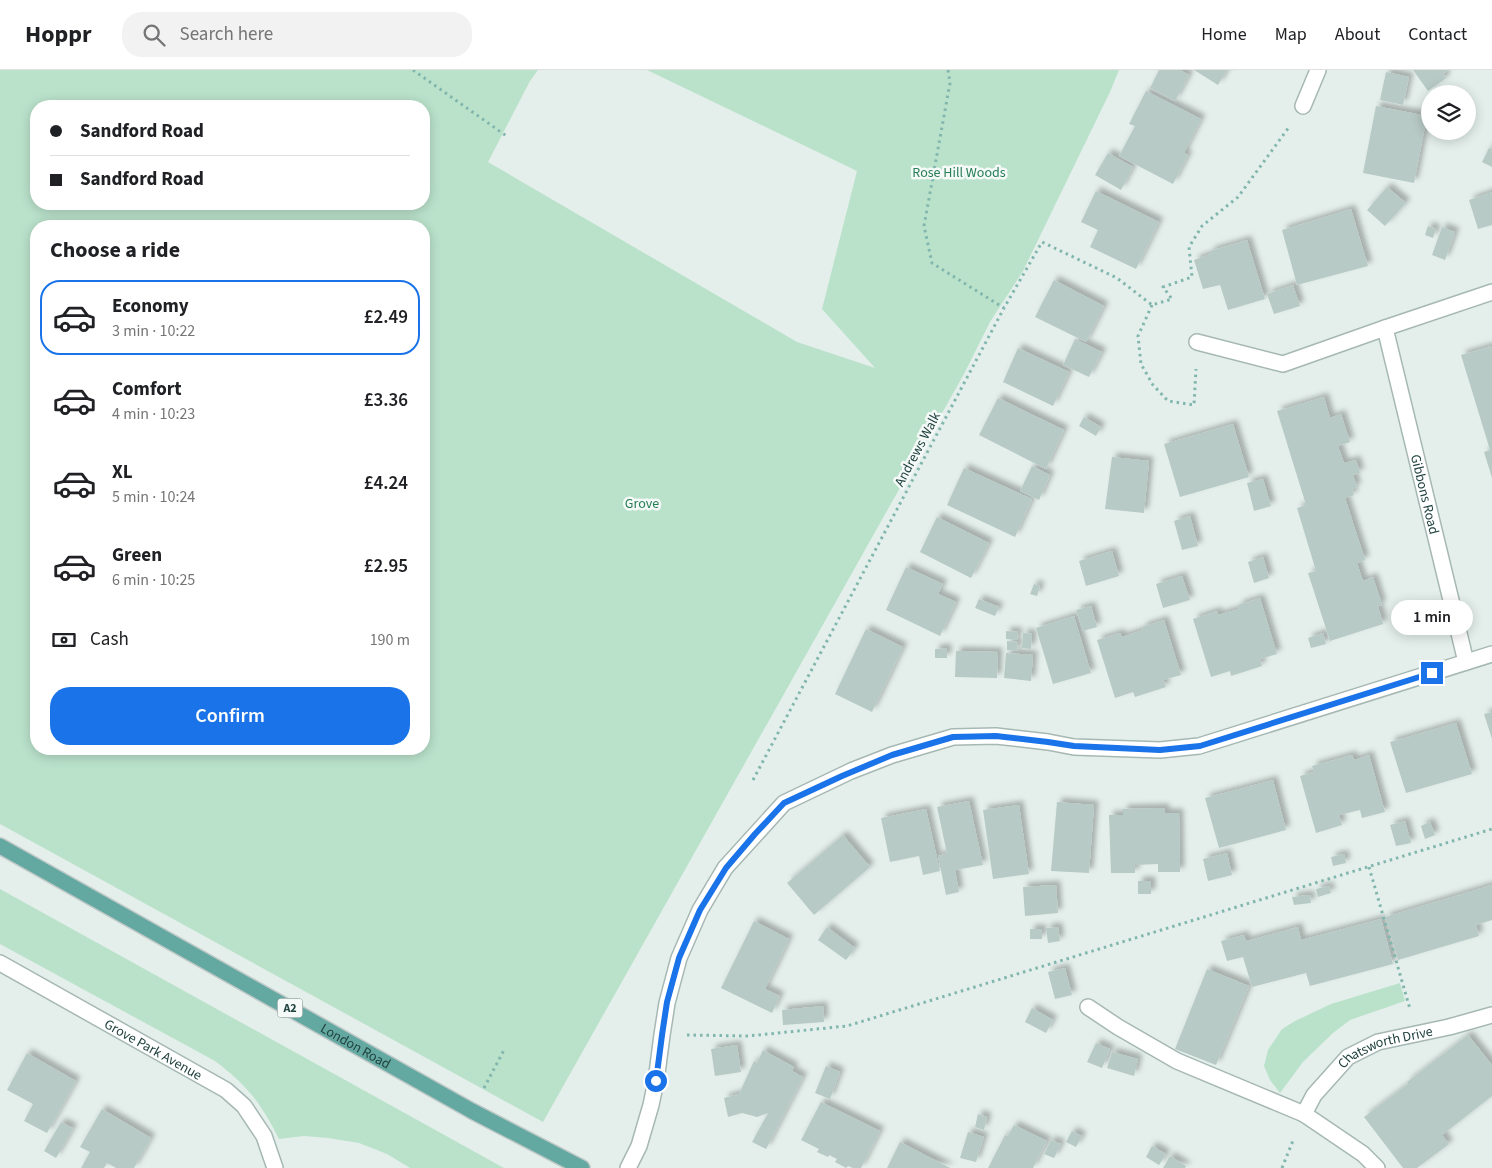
<!DOCTYPE html>
<meta charset="utf-8">
<style>
body{margin:0;font-family:"Source Sans 3",sans-serif;background:#f2f2f2;color:#202124;height:100vh;display:flex;flex-direction:column;font-size:19px;white-space:nowrap}
*{box-sizing:border-box;margin:0}
p{font-size:16px;color:#757577}
.icon{flex:none;width:28px;height:28px;fill:none;stroke:currentColor;stroke-width:2;stroke-linecap:round;stroke-linejoin:round}
.map{position:relative;flex:1;overflow:hidden}
.panel{position:absolute;left:30px;top:150px;width:400px;height:535px;display:flex;flex-direction:column;background:#fff;border-radius:20px;box-shadow:0 2px 12px #0003}
.panel>*{flex:none}
.top-card{position:absolute;left:30px;top:30px;width:400px;height:110px;border-radius:20px;box-shadow:0 2px 12px #0003;display:grid;align-content:center;height:110px;padding:0 20px;background:#fff}
.fabs{position:absolute;left:1421px;top:15px;display:grid;gap:10px}
.fabs a{display:grid;place-items:center;width:55px;height:55px;border-radius:50%;background:#fff;box-shadow:0 2px 12px #0003;font-size:25px}
.end{position:absolute;width:22px;height:22px;margin:-11px;border:6px solid #1a73e8;background:#fff;box-shadow:0 0 0 2px #fff}
.from{border-radius:50%}
.bubble{position:absolute;height:35px;border-radius:18px;background:#fff;box-shadow:0 2px 12px #0003;font-size:16px;font-weight:600;line-height:35px;text-align:center}
.top-card b{display:flex;align-items:center;gap:18px;height:48px;font-size:19px}
.top-card b+b{border-top:1px solid #e0e0e0}
.top-card i{width:12px;height:12px;background:#202124}
ul{padding:0;list-style:none}
li{display:flex;align-items:center;gap:15px;height:75px;margin:0 10px 8px;padding:0 10px;border:2px solid transparent;border-radius:20px}
li div{flex:1}
li b{display:block;font-size:19px}
li em{font-style:normal;font-weight:600}
li.active{border-color:#1a73e8}
li>.icon{width:45px;height:45px;stroke-width:1.5}
h2{padding:0 20px;font-size:22px;line-height:60px}
.pay{display:flex;align-items:center;gap:12px;height:55px;padding:0 20px;font-size:19px}
.pay p{margin-inline-start:auto}
.cta{display:flex;gap:10px;margin-top:auto;padding:10px 20px}
.cta a{flex:1;height:58px;border-radius:20px;background:#1a73e8;color:#fff;font-size:20px;font-weight:600;line-height:58px;text-align:center}
header{display:flex;align-items:center;gap:30px;box-sizing:border-box;height:70px;padding:0 25px;background:#fff;border-bottom:1px solid #e0e0e0}
header strong{font-size:24px}
nav{display:flex;gap:28px;margin-inline-start:auto;font-size:18px}
.search{width:350px;height:45px;background:#f2f2f2;display:flex;align-items:center;gap:12px;box-sizing:border-box;padding:0 18px;border-radius:20px;color:#757577;font-size:19px}
.map>svg:first-child{display:block}
.green{fill:#bae2cb;fill-rule:evenodd}
.building{fill:#b8cac5;filter:url(#shadow)}
.lines{fill:none;stroke-linecap:round;stroke-linejoin:round}
.minor-casing{stroke:#a6b8b4;stroke-width:18}
.major-casing{stroke:#c1cac9;stroke-width:18}
.path{stroke:#81b6ad;stroke-width:3;stroke-dasharray:2.5 4;stroke-linecap:butt}
.minor{stroke:#fff;stroke-width:15}
.major{stroke:#64a9a1;stroke-width:15}
.route{stroke:#1a73e8;stroke-width:6}
.labels{text-anchor:middle;stroke-width:5;stroke-linejoin:round;paint-order:stroke}
.shield{fill:#f5faf8;stroke:#617a76;stroke-width:1}
.shield-label{font-size:12px;font-weight:bold;fill:#21433f}
.park-label{font-size:14px;fill:#267e55;stroke:#f5faf8}
.street-label{font-size:14px;fill:#21433f;stroke:#f5faf8}
</style>
<header>
<strong>Hoppr</strong>
<div class="search"><svg class="icon" aria-label="search" viewBox="0 0 24 24"><circle cx="10" cy="10" r="6"/><path d="M15 15l6 6"/></svg>Search here</div>
<nav><a>Home</a><a>Map</a><a>About</a><a>Contact</a></nav>
</header>
<div class="map">
<svg width="1492" height="1098" viewBox="0 0 1492 1098">
<defs>
<filter id="shadow"><feDropShadow dx="4.5" dy="-4.5" stdDeviation="2.5" flood-color="#0004"/></filter>
</defs>
<rect width="100%" height="100%" fill="#e4efeb"/>
<path class="green" d="M 0,0 L 538,0 L 530,11 L 488,92 L 797,272 L 875,298 L 822,239 L 857,101 L 647,0 L 1119,0 L 1110,22 L 1023,201 L 990,252 L 964,304 L 543,1052 L 0,754 ZM 36,36 L 424,36 L 424,134 L 36,134 ZM 36,156 L 424,156 L 424,679 L 36,679 Z
M 0,819 L 504,1098 L 410,1098 L 387,1084 L 359,1073 L 328,1068 L 304,1066 L 279,1069 C 261,1033 247,1015 215,991 L 0,874 Z
M 1400,913 L 1405,931 L 1350,950 L 1333,963 L 1303,992 L 1280,1023 L 1270,1010 L 1264,996 L 1268,980 L 1282,959 L 1295,951 L 1331,934 Z"/>
<path class="building" d="M 1159,0 L 1180,0 L 1189,5 L 1175,31 L 1150,18 Z
M 1194,0 L 1227,0 L 1218,15 Z
M 1413,0 L 1448,0 L 1443,4 L 1446,8 L 1428,21 Z
M 1386,2 L 1409,7 L 1403,35 L 1380,30 Z
M 1146,21 L 1201,49 L 1184,83 L 1188,85 L 1173,114 L 1119,86 L 1135,56 L 1129,54 Z
M 1376,36 L 1427,46 L 1414,113 L 1363,103 Z
M 1489,78 L 1492,79 L 1492,97 L 1482,92 Z
M 1108,83 L 1133,97 L 1121,120 L 1095,105 Z
M 1387,117 L 1406,133 L 1385,156 L 1367,140 Z
M 1096,121 L 1159,152 L 1136,199 L 1090,177 L 1098,160 L 1081,152 Z
M 1492,122 L 1492,155 L 1478,159 L 1469,130 Z
M 1351,139 L 1368,196 L 1297,215 L 1282,160 Z
M 1428,156 L 1436,159 L 1433,168 L 1425,165 Z
M 1442,157 L 1455,162 L 1445,190 L 1432,185 Z
M 1247,170 L 1265,229 L 1228,240 L 1220,215 L 1203,219 L 1194,190 L 1211,184 L 1210,181 Z
M 1054,210 L 1104,236 L 1086,272 L 1035,247 Z
M 1293,215 L 1300,236 L 1274,244 L 1267,224 Z
M 1075,269 L 1102,282 L 1089,307 L 1063,295 Z
M 1492,276 L 1492,408 L 1484,382 L 1490,380 L 1461,285 Z
M 1018,278 L 1069,302 L 1053,336 L 1003,312 Z
M 1324,327 L 1330,348 L 1341,344 L 1350,372 L 1338,376 L 1344,393 L 1356,390 L 1360,403 L 1353,405 L 1357,417 L 1352,419 L 1354,425 L 1345,428 L 1365,490 L 1357,493 L 1363,511 L 1373,507 L 1382,535 L 1378,536 L 1383,554 L 1330,571 L 1308,503 L 1316,501 L 1297,438 L 1306,435 L 1277,341 Z
M 998,328 L 1064,360 L 1046,399 L 979,365 Z
M 1084,347 L 1101,357 L 1096,366 L 1079,356 Z
M 1233,354 L 1249,407 L 1180,427 L 1164,374 Z
M 1112,387 L 1149,391 L 1144,443 L 1105,439 Z
M 1032,396 L 1050,405 L 1039,430 L 1020,421 Z
M 964,398 L 1032,429 L 1015,467 L 947,435 Z
M 1263,409 L 1271,436 L 1254,441 L 1247,413 Z
M 1190,446 L 1198,476 L 1182,480 L 1174,451 Z
M 937,447 L 989,473 L 971,508 L 920,482 Z
M 1112,481 L 1119,506 L 1086,516 L 1079,491 Z
M 1263,487 L 1269,508 L 1254,513 L 1248,492 Z
M 906,497 L 943,514 L 938,524 L 956,532 L 940,566 L 886,540 Z
M 1182,506 L 1190,530 L 1163,538 L 1156,514 Z
M 1034,514 L 1040,516 L 1037,526 L 1030,524 Z
M 1260,528 L 1277,584 L 1260,589 L 1262,596 L 1231,606 L 1230,601 L 1211,607 L 1193,549 L 1217,541 L 1218,545 L 1239,539 L 1238,535 Z
M 979,529 L 999,537 L 995,546 L 975,538 Z
M 1091,536 L 1097,557 L 1083,561 L 1076,540 Z
M 1074,546 L 1091,603 L 1053,614 L 1036,558 Z
M 1164,550 L 1181,605 L 1163,610 L 1166,617 L 1135,627 L 1133,622 L 1115,628 L 1097,570 L 1120,563 L 1122,567 L 1143,560 L 1142,557 Z
M 866,559 L 903,577 L 872,642 L 835,624 Z
M 1006,561 L 1018,562 L 1017,570 L 1006,569 Z
M 1023,563 L 1032,564 L 1031,579 L 1022,578 Z
M 1323,563 L 1326,574 L 1311,578 L 1308,568 Z
M 1007,571 L 1018,572 L 1017,581 L 1007,580 Z
M 947,578 L 947,588 L 935,588 L 935,579 Z
M 956,581 L 998,582 L 997,608 L 955,607 Z
M 1006,583 L 1033,585 L 1031,611 L 1004,608 Z
M 1492,642 L 1492,669 L 1484,644 Z
M 1456,653 L 1472,704 L 1406,723 L 1390,672 Z
M 1352,685 L 1354,690 L 1369,685 L 1385,742 L 1362,748 L 1360,740 L 1339,745 L 1342,755 L 1316,763 L 1300,706 L 1314,702 L 1312,696 Z
M 1273,710 L 1286,760 L 1219,778 L 1205,728 Z
M 969,731 L 983,795 L 955,800 L 959,822 L 946,825 L 938,786 L 947,784 L 937,737 Z
M 1057,732 L 1094,735 L 1089,803 L 1051,801 Z
M 1019,735 L 1029,804 L 993,809 L 983,740 Z
M 1165,738 L 1165,743 L 1179,743 L 1180,802 L 1158,802 L 1158,794 L 1135,795 L 1135,803 L 1111,803 L 1109,745 L 1123,745 L 1123,739 Z
M 926,739 L 940,801 L 923,805 L 919,786 L 890,792 L 881,748 Z
M 1405,751 L 1411,773 L 1396,776 L 1390,755 Z
M 1430,752 L 1435,765 L 1425,769 L 1421,756 Z
M 843,765 L 870,797 L 814,845 L 787,813 Z
M 1227,783 L 1232,805 L 1208,811 L 1203,789 Z
M 1344,784 L 1346,793 L 1333,796 L 1331,787 Z
M 1138,811 L 1151,811 L 1151,824 L 1138,824 Z
M 1056,815 L 1058,843 L 1025,846 L 1023,817 Z
M 1492,815 L 1492,850 L 1476,855 L 1479,866 L 1398,890 L 1385,847 Z
M 1329,816 L 1331,823 L 1318,827 L 1316,819 Z
M 1310,825 L 1311,833 L 1294,835 L 1292,827 Z
M 1381,849 L 1393,894 L 1310,916 L 1306,903 L 1252,917 L 1243,887 L 1227,891 L 1221,871 L 1244,865 L 1246,871 L 1298,857 L 1301,870 Z
M 754,851 L 789,869 L 765,919 L 780,926 L 772,943 L 721,918 Z
M 827,857 L 855,878 L 846,890 L 818,870 Z
M 1058,857 L 1060,871 L 1048,873 L 1046,858 Z
M 1030,859 L 1042,859 L 1042,869 L 1030,869 Z
M 1065,898 L 1072,925 L 1055,929 L 1048,902 Z
M 1207,899 L 1249,916 L 1216,995 L 1175,979 Z
M 823,936 L 824,952 L 783,955 L 782,940 Z
M 1032,938 L 1053,950 L 1046,963 L 1025,952 Z
M 1468,965 L 1492,995 L 1492,1026 L 1442,1065 L 1449,1074 L 1417,1098 L 1403,1098 L 1364,1047 L 1408,1014 L 1407,1012 Z
M 1096,973 L 1110,979 L 1102,998 L 1087,992 Z
M 737,975 L 741,1002 L 715,1006 L 711,979 Z
M 763,980 L 794,997 L 792,1001 L 803,1007 L 766,1079 L 752,1072 L 768,1043 L 757,1047 L 742,1043 L 728,1047 L 724,1028 L 739,1024 L 754,991 L 757,993 Z
M 1112,982 L 1138,989 L 1134,1006 L 1107,998 Z
M 27,983 L 76,1011 L 47,1063 L 24,1051 L 33,1034 L 7,1020 Z
M 826,996 L 840,1002 L 830,1029 L 815,1023 Z
M 821,1032 L 880,1061 L 861,1098 L 853,1098 L 848,1096 L 846,1098 L 835,1092 L 837,1089 L 829,1085 L 828,1087 L 817,1082 L 819,1079 L 801,1070 Z
M 102,1039 L 151,1068 L 134,1098 L 116,1098 L 107,1093 L 104,1098 L 81,1098 L 90,1082 L 80,1077 Z
M 978,1044 L 987,1047 L 984,1060 L 975,1057 Z
M 61,1052 L 73,1058 L 56,1088 L 44,1081 Z
M 1014,1055 L 1047,1071 L 1033,1098 L 988,1098 L 1005,1065 L 1008,1066 Z
M 1072,1061 L 1082,1066 L 1076,1077 L 1066,1072 Z
M 968,1062 L 984,1067 L 976,1092 L 960,1088 Z
M 1051,1070 L 1061,1074 L 1054,1088 L 1044,1084 Z
M 900,1072 L 950,1098 L 887,1098 Z
M 1152,1076 L 1166,1084 L 1159,1095 L 1146,1087 Z
M 1170,1086 L 1186,1096 L 1185,1098 L 1163,1098 Z"/>
<g class="lines">
<g class="minor-casing">
<g id="minor">
<path d="M 1303,36 L 1318,0"/>
<path id="s1" d="M 1385,258 L 1466,592"/>
<path d="M 1197,272 L 1283,294 L 1385,258 L 1492,222"/>
<path id="s2" d="M 0,893 L 226,1020 L 244,1036 L 264,1066 L 275,1098"/>
<path d="M 1088,937 L 1118,957 L 1177,991 L 1304,1044 L 1363,1084 L 1377,1098"/>
<path id="s3" d="M 1304,1044 L 1314,1025 L 1348,987 L 1378,972 L 1449,957 L 1492,945"/>
<path d="M 628,1098 L 639,1076 L 651,1035 L 656,1011 L 662,965 L 667,933 L 679,888 L 700,840 L 725,798 L 784,733 L 851,701 L 892,685 L 953,667 L 996,666 L 1048,672 L 1074,677 L 1160,680 L 1199,676 L 1492,584"/>
</g>
</g>
<g class="major-casing">
<g id="major">
<path id="s4" d="M 0,776 L 472,1041 L 582,1098"/>
</g>
</g>
<path class="path" d="M 413,0 L 508,67
M 948,0 L 950,13 L 924,156 L 932,193 L 1004,238
M 1152,235 L 1138,266 L 1141,294 L 1153,315 L 1168,331 L 1194,335 L 1196,299
M 753,710 L 1004,238 L 1042,172 L 1117,208 L 1152,235 L 1172,229 L 1163,217 L 1192,207 L 1189,177 L 1202,156 L 1238,127 L 1289,57
M 1369,797 L 1410,939
M 687,965 L 748,966 L 847,956 L 1492,759
M 484,1018 L 505,978
M 1282,1098 L 1294,1068"/>
<use href="#minor" class="minor"/>
<use href="#major" class="major"/>
</g>
<g class="lines">
<path class="route" d="M 656,1011 L 662,965 L 667,932 L 679,888 L 700,840 L 726,798 L 755,764 L 784,733 L 842,706 L 892,685 L 953,667 L 996,666 L 1048,672 L 1074,676 L 1160,680 L 1200,676 L 1432,603"/>
</g>
<g class="labels">
<rect class="shield" x="277.5" y="928.5" width="25" height="19" rx="4"/>
<g class="shield-label">
<text x="290" y="942">A2</text>
</g>
<g class="park-label">
<text x="959" y="107">Rose Hill Woods</text>
<text x="642" y="438">Grove</text>
</g>
<g class="street-label">
<text transform="translate(917 379) rotate(-62)" y="5">Andrews Walk</text>
<text dy="5" stroke="none"><textPath href="#s1" startOffset="171">Gibbons Road</textPath></text>
<text dy="5" stroke="none"><textPath href="#s4" startOffset="408">London Road</textPath></text>
<text dy="5" stroke="none"><textPath href="#s2" startOffset="176">Grove Park Avenue</textPath></text>
<text dy="5" stroke="none"><textPath href="#s3" startOffset="111">Chatsworth Drive</textPath></text>
</g>
</g>
</svg>
<div class="fabs">
<a><svg class="icon" aria-label="layers" viewBox="0 0 24 24"><path d="M12 4l9 5-9 5-9-5zM3 14l9 5 9-5"/></svg></a>
</div>
<i class="end from" style="left:656px;top:1011px"></i>
<i class="end" style="left:1432px;top:603px"></i>
<div class="bubble" style="left:1391px;top:530px;width:82px">1 min</div>
<div class="top-card">
<b><i class="from"></i>Sandford Road</b>
<b><i></i>Sandford Road</b>
</div>
<section class="panel">
<h2>Choose a ride</h2>
<ul>
<li class="active"><svg class="icon" aria-label="car" viewBox="0 0 24 24"><path d="M5 17H2v-5l4-1 3-4h7l3 4 3 1v5h-3M9 17h6M6 11h13"/><circle cx="7" cy="17" r="2"/><circle cx="17" cy="17" r="2"/></svg><div><b>Economy</b><p>3 min · 10:22</p></div><em>£2.49</em></li>
<li><svg class="icon" aria-label="car" viewBox="0 0 24 24"><path d="M5 17H2v-5l4-1 3-4h7l3 4 3 1v5h-3M9 17h6M6 11h13"/><circle cx="7" cy="17" r="2"/><circle cx="17" cy="17" r="2"/></svg><div><b>Comfort</b><p>4 min · 10:23</p></div><em>£3.36</em></li>
<li><svg class="icon" aria-label="car" viewBox="0 0 24 24"><path d="M5 17H2v-5l4-1 3-4h7l3 4 3 1v5h-3M9 17h6M6 11h13"/><circle cx="7" cy="17" r="2"/><circle cx="17" cy="17" r="2"/></svg><div><b>XL</b><p>5 min · 10:24</p></div><em>£4.24</em></li>
<li><svg class="icon" aria-label="car" viewBox="0 0 24 24"><path d="M5 17H2v-5l4-1 3-4h7l3 4 3 1v5h-3M9 17h6M6 11h13"/><circle cx="7" cy="17" r="2"/><circle cx="17" cy="17" r="2"/></svg><div><b>Green</b><p>6 min · 10:25</p></div><em>£2.95</em></li>
</ul>
<div class="pay"><svg class="icon" aria-label="cash" viewBox="0 0 24 24"><path d="M3 7h18v10H3z"/><circle cx="12" cy="12" r="2"/></svg>Cash<p>190 m</p></div>
<div class="cta"><a>Confirm</a></div>
</section>
</div>
